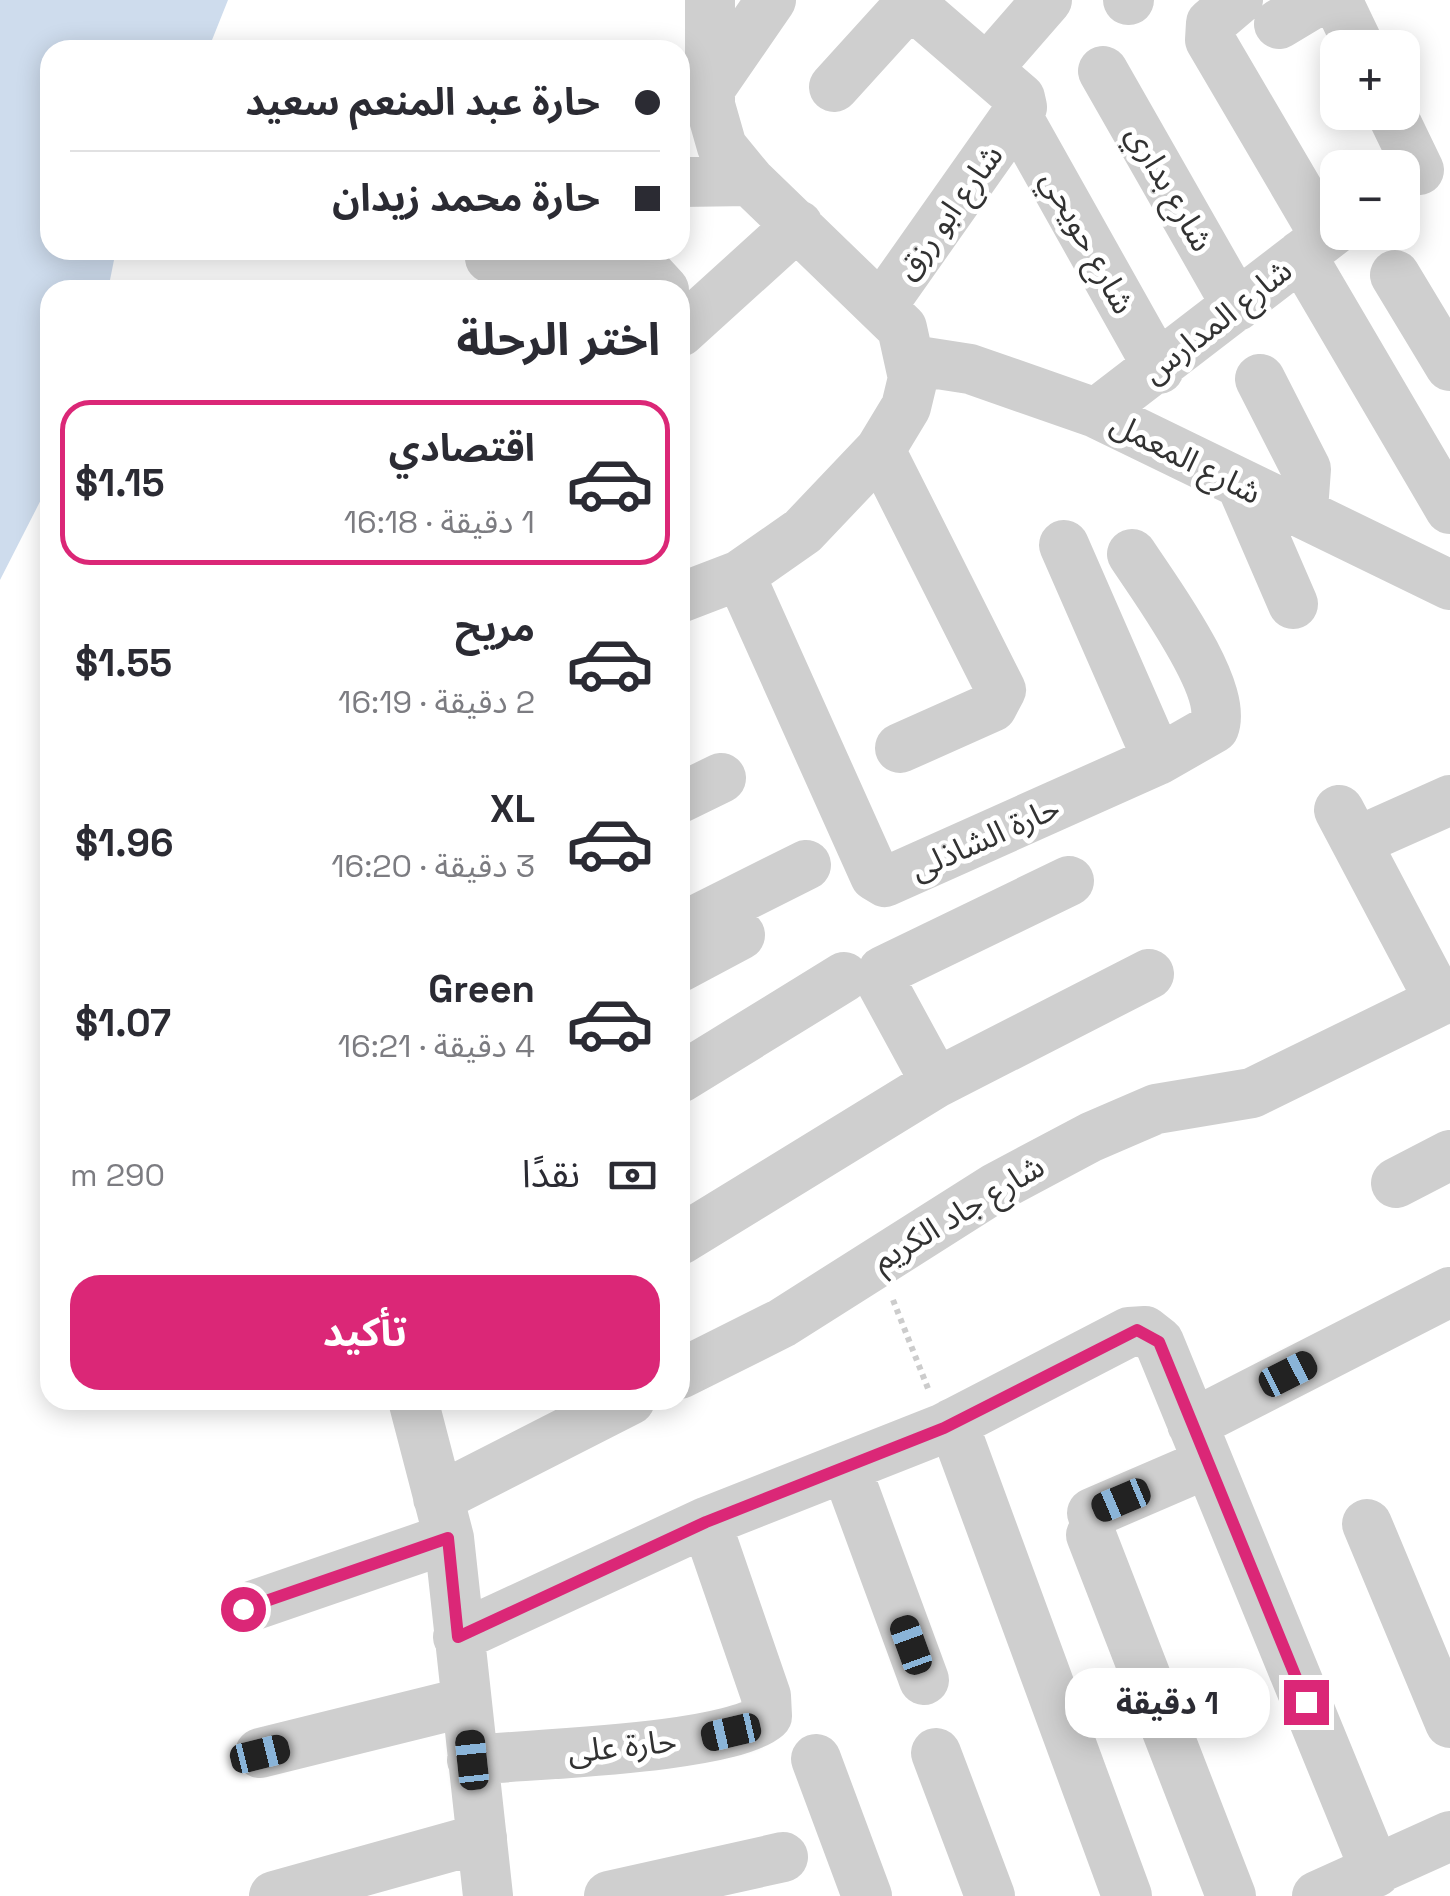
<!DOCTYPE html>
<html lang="ar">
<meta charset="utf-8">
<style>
body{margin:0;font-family:"Space Grotesk","Noto Sans Arabic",sans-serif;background:#f2f2f3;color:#2b2b33;direction:rtl;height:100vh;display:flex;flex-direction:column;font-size:38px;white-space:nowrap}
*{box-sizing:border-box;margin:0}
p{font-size:32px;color:#7c7c81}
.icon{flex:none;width:55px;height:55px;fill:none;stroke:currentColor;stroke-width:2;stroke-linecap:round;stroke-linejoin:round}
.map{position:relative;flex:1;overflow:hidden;direction:ltr}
.panel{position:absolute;left:40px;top:280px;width:650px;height:1130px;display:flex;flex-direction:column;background:#fff;border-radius:30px;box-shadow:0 5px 25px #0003;direction:rtl}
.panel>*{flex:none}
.top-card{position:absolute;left:40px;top:40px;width:650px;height:220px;border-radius:30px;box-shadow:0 5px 25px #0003;direction:rtl;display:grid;align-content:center;height:220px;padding:0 30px;background:#fff}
.buttons{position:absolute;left:1320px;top:30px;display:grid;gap:20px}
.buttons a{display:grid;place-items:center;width:100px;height:100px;border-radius:20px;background:#fff;box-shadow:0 5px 25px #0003;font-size:50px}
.end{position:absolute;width:45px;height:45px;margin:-22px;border:12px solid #db2777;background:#fff;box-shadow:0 0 0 5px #fff}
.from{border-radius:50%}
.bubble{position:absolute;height:70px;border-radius:30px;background:#fff;box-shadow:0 5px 25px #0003;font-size:32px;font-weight:700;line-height:70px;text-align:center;direction:rtl}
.car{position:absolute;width:30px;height:60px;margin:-30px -15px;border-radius:12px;box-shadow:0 0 8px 2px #0007;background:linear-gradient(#222 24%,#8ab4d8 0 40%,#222 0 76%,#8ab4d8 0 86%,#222 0)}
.top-card b{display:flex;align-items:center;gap:35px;height:95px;font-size:38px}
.top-card b+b{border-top:2px solid #e1e1e2}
.top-card i{width:25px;height:25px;background:#2b2b33}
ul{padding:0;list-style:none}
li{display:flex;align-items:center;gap:30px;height:165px;margin:0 20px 15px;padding:0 10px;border:5px solid transparent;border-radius:30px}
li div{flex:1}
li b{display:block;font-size:38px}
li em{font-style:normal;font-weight:700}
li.selected{border-color:#db2777}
li>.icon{width:90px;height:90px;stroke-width:1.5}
h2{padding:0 30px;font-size:45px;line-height:120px}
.pay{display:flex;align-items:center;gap:25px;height:110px;padding:0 30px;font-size:38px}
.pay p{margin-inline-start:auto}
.action{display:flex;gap:20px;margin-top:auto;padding:20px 30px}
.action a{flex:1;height:115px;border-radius:30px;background:#db2777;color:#fff;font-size:40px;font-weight:700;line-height:115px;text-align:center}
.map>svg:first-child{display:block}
.water{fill:#cedced}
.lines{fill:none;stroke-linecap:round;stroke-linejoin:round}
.path{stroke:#ccc;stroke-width:6;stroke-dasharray:5 5;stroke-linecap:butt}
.minor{stroke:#cfcfcf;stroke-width:50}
.route{stroke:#db2777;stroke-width:12}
.labels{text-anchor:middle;stroke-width:10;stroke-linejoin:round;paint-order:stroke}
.street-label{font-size:32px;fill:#323232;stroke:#fff}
</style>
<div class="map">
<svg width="1450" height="1896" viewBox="0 0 1450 1896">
<rect width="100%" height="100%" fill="#fff"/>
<path class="water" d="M 0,0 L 228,0 L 208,50 L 50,50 L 50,250 L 116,250 L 108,290 L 50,290 L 50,482 L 0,580 Z"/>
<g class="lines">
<path class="path" d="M 893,1300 L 929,1391"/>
<path class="minor" d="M 1128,0 L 1129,0
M 1238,0 L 1211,23 L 1210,40 L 1325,236
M 1337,0 L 1360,48
M 1279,24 L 1319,0
M 987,69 L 1047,0
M 1103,71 L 1237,306
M 834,87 L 913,0
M 709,90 L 771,0
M 1391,112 L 1419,170
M 1017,116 L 1159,369
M 680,182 L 750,181
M 1301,255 L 1450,509
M 490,258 L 589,285 L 642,266 L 664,290
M 1395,275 L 1450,366
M 881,307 L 1022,107 L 1020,98 L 910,3
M 680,332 L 798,225
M 912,360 L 970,369 L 1096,413 L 1450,585
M 1260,379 L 1306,469 L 1304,496 L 1286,508
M 1096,413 L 1338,227
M 880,450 L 1001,690 L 992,707 L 900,748
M 1242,486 L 1293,604
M 1064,545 L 1158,760
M 740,575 L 875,876 L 885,882 L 1158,760 L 1214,728 C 1229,688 1154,588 1132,554
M 680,598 L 740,575 L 803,531 L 880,450 L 906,407 L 913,378 L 902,328 L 750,181 L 722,147 L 710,105 L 710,0
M 680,798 L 721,778
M 1339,810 L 1440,1001
M 1356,842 L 1450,800
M 684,926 L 806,865
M 680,967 L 740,935
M 680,1078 L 844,977
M 936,1083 L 881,982 L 883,971 L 1069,881
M 1396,1183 L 1450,1155
M 680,1240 L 936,1083 L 1149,974
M 680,1374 L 782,1323 L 995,1188 L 1091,1137 L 1156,1109 L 1252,1093 L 1450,996
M 413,1400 L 449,1538 L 488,1896
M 953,1423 L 1127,1896
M 1192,1424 L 1450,1292
M 846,1468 L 924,1680
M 438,1498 L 630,1400
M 1092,1513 L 1208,1463
M 1367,1524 L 1450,1723
M 1091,1535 L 1231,1896
M 243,1609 L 449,1538
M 458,1637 L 706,1522 L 944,1428 L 1129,1332 L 1145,1331 L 1159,1342 L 1376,1872
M 260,1753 L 466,1702
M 936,1753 L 990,1896
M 816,1759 L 867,1896
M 472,1760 C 532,1754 729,1749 767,1716 L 766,1696 L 706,1522
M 274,1896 L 482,1838
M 609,1896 L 783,1857
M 1317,1896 L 1450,1836"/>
</g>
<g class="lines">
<path class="route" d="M 243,1609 L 448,1538 L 458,1637 L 706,1522 L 944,1428 L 1137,1330 L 1159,1342 L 1306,1702"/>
</g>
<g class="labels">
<g class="street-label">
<text transform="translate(1170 188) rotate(60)" y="11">شارع بداري</text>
<text transform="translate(949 212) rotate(-54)" y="11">شارع ابو رزق</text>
<text transform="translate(1088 242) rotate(61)" y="11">شارع حويحي</text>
<text transform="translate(1217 321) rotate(-38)" y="11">شارع المدارس</text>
<text transform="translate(1186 458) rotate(27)" y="11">شارع المعمل</text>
<text transform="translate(985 838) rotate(-24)" y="11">حارة الشاذلى</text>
<text transform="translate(958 1213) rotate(-31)" y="11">شارع جاد الكريم</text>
<text transform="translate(622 1746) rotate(-6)" y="11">حارة على</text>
</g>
</g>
</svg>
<div class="buttons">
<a>+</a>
<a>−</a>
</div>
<i class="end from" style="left:243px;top:1609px"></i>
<i class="end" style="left:1306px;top:1702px"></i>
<div class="bubble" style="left:1065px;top:1668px;width:205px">1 دقيقة</div>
<i class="car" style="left:1288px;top:1374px;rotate:63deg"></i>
<i class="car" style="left:1121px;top:1500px;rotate:247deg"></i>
<i class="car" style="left:911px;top:1645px;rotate:340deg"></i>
<i class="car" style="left:731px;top:1732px;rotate:257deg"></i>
<i class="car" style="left:260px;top:1754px;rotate:76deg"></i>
<i class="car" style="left:472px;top:1760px;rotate:354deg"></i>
<div class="top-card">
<b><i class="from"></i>حارة عبد المنعم سعيد</b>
<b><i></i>حارة محمد زيدان</b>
</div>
<section class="panel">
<h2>اختر الرحلة</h2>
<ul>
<li class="selected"><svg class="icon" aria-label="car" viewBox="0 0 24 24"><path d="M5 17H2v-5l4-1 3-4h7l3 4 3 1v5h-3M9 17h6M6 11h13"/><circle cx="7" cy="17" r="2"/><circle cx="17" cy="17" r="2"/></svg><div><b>اقتصادي</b><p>1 دقيقة · 16:18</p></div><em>$1.15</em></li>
<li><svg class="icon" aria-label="car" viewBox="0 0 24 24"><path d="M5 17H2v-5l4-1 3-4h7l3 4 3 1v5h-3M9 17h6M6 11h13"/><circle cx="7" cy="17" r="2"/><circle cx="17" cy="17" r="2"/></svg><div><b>مريح</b><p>2 دقيقة · 16:19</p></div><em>$1.55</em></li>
<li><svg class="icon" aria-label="car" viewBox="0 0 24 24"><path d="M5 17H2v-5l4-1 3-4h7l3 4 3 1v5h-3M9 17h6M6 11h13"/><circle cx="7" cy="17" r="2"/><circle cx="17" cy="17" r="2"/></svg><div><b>XL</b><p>3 دقيقة · 16:20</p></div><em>$1.96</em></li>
<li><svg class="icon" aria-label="car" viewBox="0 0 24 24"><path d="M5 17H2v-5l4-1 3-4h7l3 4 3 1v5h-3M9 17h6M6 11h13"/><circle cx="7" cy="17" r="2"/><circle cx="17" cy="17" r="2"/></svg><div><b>Green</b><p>4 دقيقة · 16:21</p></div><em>$1.07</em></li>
</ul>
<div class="pay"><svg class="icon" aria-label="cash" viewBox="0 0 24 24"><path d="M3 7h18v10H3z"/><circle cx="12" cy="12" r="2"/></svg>نقدًا<p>290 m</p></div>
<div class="action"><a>تأكيد</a></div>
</section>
</div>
